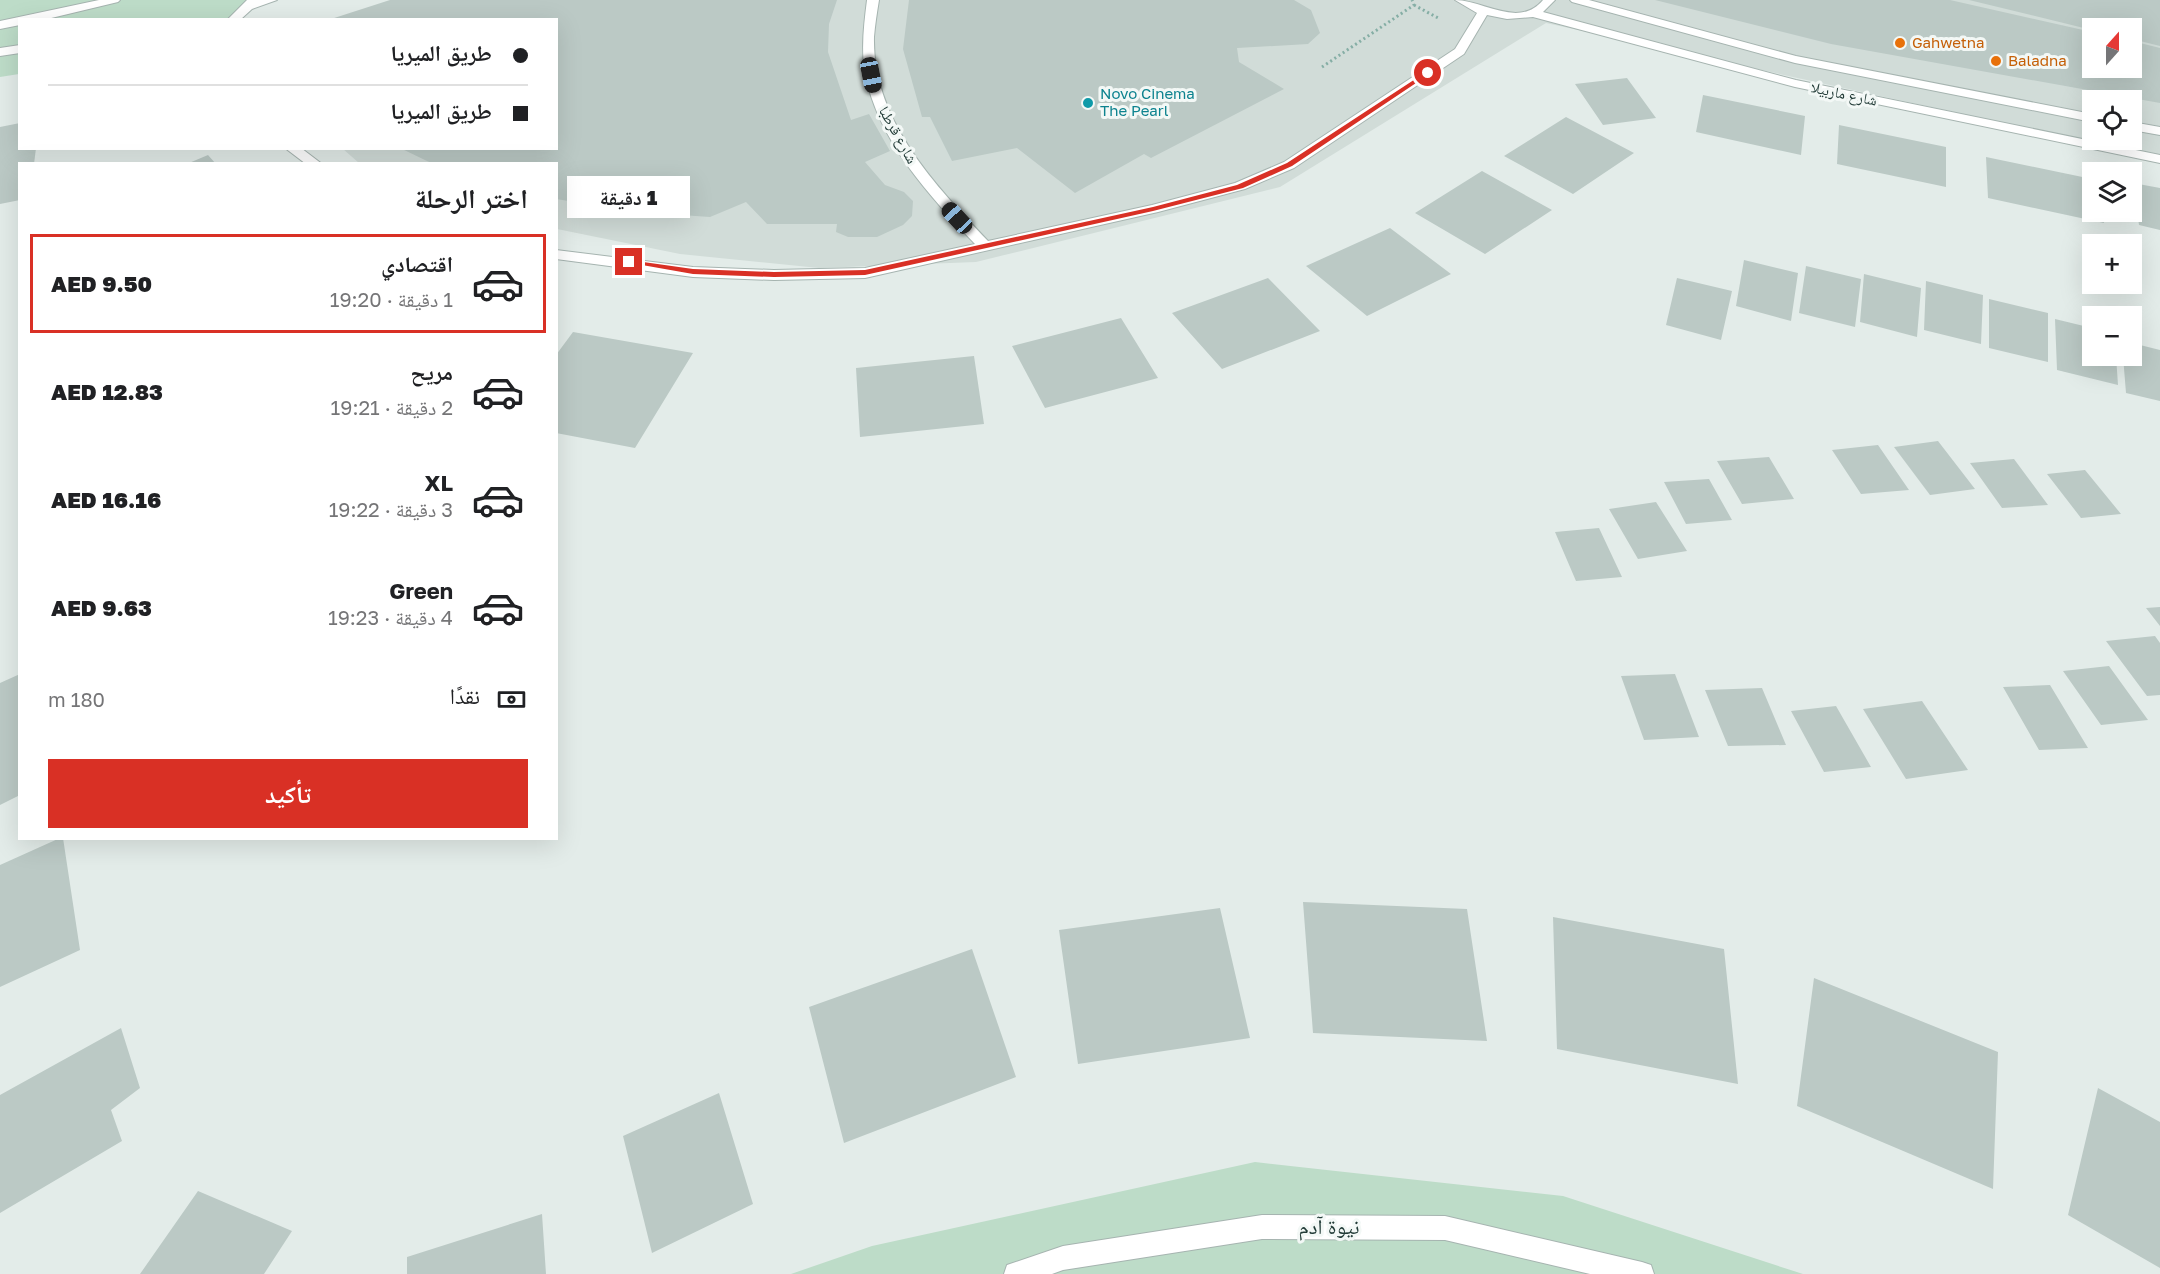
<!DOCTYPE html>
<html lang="ar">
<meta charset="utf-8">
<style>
body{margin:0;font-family:"Golos Text","Noto Naskh Arabic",sans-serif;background:#f6f6f6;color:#202124;direction:rtl;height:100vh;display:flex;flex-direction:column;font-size:22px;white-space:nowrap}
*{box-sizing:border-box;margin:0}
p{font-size:20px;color:#757577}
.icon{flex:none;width:33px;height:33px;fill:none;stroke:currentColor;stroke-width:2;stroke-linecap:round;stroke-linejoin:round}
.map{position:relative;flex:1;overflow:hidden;direction:ltr}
.details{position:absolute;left:18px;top:162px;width:540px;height:678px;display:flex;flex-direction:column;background:#fff;border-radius:0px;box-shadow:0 6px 24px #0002;direction:rtl}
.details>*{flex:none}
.guide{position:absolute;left:18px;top:18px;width:540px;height:132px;border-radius:0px;box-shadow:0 6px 24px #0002;direction:rtl;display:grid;align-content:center;height:132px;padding:0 30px;background:#fff}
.needle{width:39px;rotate:21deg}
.buttons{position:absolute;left:2082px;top:18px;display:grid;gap:12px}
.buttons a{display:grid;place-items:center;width:60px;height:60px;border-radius:0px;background:#fff;box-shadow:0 6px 24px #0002;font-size:30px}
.end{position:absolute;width:27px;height:27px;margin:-14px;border:8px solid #d93025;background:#fff;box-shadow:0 0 0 3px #fff}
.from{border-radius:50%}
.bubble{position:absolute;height:42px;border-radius:0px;background:#fff;box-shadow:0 6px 24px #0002;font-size:20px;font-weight:800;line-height:42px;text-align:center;direction:rtl}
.car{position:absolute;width:18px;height:36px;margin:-18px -9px;border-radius:8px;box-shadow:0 0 4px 2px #0007;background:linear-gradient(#222 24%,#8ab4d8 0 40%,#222 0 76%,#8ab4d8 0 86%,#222 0)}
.guide b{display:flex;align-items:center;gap:21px;height:57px;font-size:22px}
.guide b+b{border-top:2px solid #e0e0e0}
.guide i{width:15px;height:15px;background:#202124}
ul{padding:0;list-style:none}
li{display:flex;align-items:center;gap:18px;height:99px;margin:0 12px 9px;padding:0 18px;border:3px solid transparent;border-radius:0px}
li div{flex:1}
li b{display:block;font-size:22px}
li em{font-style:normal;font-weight:800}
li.active{border-color:#d93025}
li>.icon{width:54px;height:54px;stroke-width:1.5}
h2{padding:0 30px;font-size:27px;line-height:72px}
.pay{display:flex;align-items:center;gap:15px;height:66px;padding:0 30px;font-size:22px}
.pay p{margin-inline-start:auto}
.action{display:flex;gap:12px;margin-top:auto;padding:12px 30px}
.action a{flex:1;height:69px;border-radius:0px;background:#d93025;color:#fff;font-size:24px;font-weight:800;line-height:69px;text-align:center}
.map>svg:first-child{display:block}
.built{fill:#d1dcd8;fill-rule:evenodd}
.green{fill:#bddcc8}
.building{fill:#bbc9c5}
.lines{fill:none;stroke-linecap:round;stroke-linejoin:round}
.minor-casing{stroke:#a6b4b0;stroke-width:2}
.path{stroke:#85aea5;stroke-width:3;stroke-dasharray:2 3;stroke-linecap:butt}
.minor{fill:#fff;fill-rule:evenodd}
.route{fill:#d93025}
.food-dot{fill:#e8710a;stroke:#f3f8f6;stroke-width:2}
.culture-dot{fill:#0f9aa8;stroke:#f3f8f6;stroke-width:2}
.labels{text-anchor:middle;stroke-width:6;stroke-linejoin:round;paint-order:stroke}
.far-food-label{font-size:15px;fill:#c56008;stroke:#f3f8f6;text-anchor:start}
.far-culture-label{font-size:15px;fill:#0d838f;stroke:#f3f8f6;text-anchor:start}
.far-street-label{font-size:15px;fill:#233c38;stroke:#f3f8f6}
.near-street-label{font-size:21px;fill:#233c38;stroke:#f3f8f6}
</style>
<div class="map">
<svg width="2160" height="1274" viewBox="0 0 2160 1274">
<rect width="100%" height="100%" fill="#e3ece9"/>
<path class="built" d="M 420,0 L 2160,0 L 2160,157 L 1546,23 L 1280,187 L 976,262 L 819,268 L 680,254 L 557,229 L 556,164 L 359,163 L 343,149 L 556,148 L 556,20 ZM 2092,28 L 2132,28 L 2132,68 L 2092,68 ZM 2092,100 L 2132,100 L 2132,140 L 2092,140 Z"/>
<path class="green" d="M 0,0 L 268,0 L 231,19 L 20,20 L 19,74 L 0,77 Z
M 1255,1162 L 1563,1196 L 1803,1274 L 791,1274 L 872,1246 Z"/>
<path class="building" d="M 390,0 L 837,0 L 829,24 L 828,52 L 851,120 L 869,114 L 890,151 L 865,162 L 885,185 L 904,192 L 913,201 L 912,216 L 903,225 L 877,237 L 848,237 L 836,232 L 837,224 L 767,224 L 746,202 L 710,217 L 637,212 L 556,199 L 556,164 L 434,164 L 427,161 L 400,148 L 556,148 L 556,20 L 328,20 Z
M 909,0 L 1294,0 L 1311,10 L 1320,33 L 1308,44 L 1237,48 L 1239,62 L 1284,89 L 1151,158 L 1144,154 L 1075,193 L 1017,148 L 952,161 L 930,117 L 922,117 L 903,49 Z
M 1655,0 L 1950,0 L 2092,32 L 2092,68 L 2132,68 L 2132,41 L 2160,48 L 2160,103 L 1831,44 Z
M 1969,0 L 2160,0 L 2160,46 L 2132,39 L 2132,28 L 2092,30 Z
M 1627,78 L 1656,118 L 1603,125 L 1575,84 Z
M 1703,95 L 1805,116 L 1801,155 L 1696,132 Z
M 1566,117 L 1634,153 L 1573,194 L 1504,156 Z
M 20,123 L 20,148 L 36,148 L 34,164 L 20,164 L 20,200 L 0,204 L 0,127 Z
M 1839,125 L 1946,147 L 1946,187 L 1837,164 Z
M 208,155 L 216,164 L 189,164 L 189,163 Z
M 1986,157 L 2092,179 L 2092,212 L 2102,212 L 2104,223 L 1988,198 Z
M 1482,171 L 1552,210 L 1485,254 L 1415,213 Z
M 2133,183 L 2160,188 L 2160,230 L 2139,225 Z
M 1390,228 L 1451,274 L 1367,316 L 1306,266 Z
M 1744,260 L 1798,273 L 1791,321 L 1736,306 Z
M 1806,266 L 1861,279 L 1855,327 L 1799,313 Z
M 1864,274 L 1921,288 L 1917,337 L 1860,322 Z
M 1268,278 L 1320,331 L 1222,369 L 1172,313 Z
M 1677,278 L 1732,291 L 1721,340 L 1666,325 Z
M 1926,281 L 1983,295 L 1981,344 L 1924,330 Z
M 1989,299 L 2048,313 L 2048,362 L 1989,348 Z
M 1121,318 L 1158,378 L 1045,408 L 1012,346 Z
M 2055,319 L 2092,328 L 2092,356 L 2116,356 L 2118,385 L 2057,370 Z
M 573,332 L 693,353 L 635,448 L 556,433 L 556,355 Z
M 2132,343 L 2160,350 L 2160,401 L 2126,393 L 2123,356 L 2132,356 Z
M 974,356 L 984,424 L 860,437 L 856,368 Z
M 1938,441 L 1975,489 L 1930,495 L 1894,447 Z
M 1878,445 L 1909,490 L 1861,494 L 1832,450 Z
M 1769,457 L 1794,499 L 1742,504 L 1717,461 Z
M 2014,459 L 2048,505 L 2002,508 L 1970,463 Z
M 2085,470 L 2121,514 L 2081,518 L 2047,474 Z
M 1709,479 L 1732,520 L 1686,524 L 1664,482 Z
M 1656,502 L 1687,551 L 1638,559 L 1609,509 Z
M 1599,528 L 1622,577 L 1576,581 L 1555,532 Z
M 2160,607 L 2160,626 L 2146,608 Z
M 2155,636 L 2160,643 L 2160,695 L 2147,696 L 2106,641 Z
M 2109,666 L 2148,720 L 2101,725 L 2063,671 Z
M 20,674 L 20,795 L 0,805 L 0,683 Z
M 1675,674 L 1699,737 L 1644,740 L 1621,676 Z
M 2050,685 L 2088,748 L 2039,750 L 2003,687 Z
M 1762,688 L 1786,745 L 1728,746 L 1705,690 Z
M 1922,701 L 1968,770 L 1906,779 L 1863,709 Z
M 1836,706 L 1871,767 L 1824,772 L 1791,711 Z
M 60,838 L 63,838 L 80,950 L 0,987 L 0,865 Z
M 1303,902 L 1467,909 L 1487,1041 L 1313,1033 Z
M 1220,908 L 1250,1038 L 1078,1064 L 1059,930 Z
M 1553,917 L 1724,949 L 1738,1084 L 1557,1049 Z
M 972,949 L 1016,1077 L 844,1143 L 809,1007 Z
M 1814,978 L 1998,1052 L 1993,1189 L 1797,1106 Z
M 121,1028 L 140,1088 L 111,1110 L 122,1141 L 0,1213 L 0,1095 Z
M 2098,1088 L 2160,1122 L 2160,1268 L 2068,1215 Z
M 719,1093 L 753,1204 L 652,1253 L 623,1136 Z
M 198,1191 L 292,1231 L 264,1274 L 140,1274 Z
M 542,1214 L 546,1274 L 407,1274 L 407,1257 Z"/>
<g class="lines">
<g class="minor-casing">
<path id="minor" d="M 99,0 L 120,0 L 118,2 L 43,20 L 20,20 L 20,25 L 0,29 L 0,21 Z
M 247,0 L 277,0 L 252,9 L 240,20 L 227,20 Z
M 867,0 L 879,0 C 877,12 875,25 874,37 C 872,120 935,185 988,241 L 1152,205 L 1235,183 L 1284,162 L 1455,49 L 1477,13 L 1455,0 C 1483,0 1519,29 1543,0 L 1555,0 L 1543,12 L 1796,80 L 2160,155 L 2160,163 L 1795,87 L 1533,17 L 1507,19 L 1487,15 L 1464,54 L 1294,168 L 1245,189 L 1158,212 L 865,278 L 774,280 L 693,277 L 556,259 L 556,250 L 693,267 L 774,270 L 865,268 L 975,244 C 929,195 878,141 865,73 C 861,48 864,24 867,0 Z
M 1570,0 L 1589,0 L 1796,56 L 2092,114 L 2092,122 L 1795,63 L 1572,2 Z
M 20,45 L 20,53 L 0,56 L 0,48 Z
M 2132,122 L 2160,127 L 2160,135 L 2132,130 Z
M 285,148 L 301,148 L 322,164 L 306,164 Z
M 1262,1215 L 1445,1216 L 1642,1262 L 1651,1265 L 1654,1274 L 1590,1274 L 1445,1240 L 1262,1239 L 1063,1270 L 1052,1274 L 1004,1274 L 1007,1265 L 1063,1246 Z"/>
</g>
<path class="path" d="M 1414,5 L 1440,19
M 1322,67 L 1414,5 L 1412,0"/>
<use href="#minor" class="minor"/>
</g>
<path class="route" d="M 1426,72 L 1431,73 L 1292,166 L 1243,188 L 1153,211 L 865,275 L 774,277 L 693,274 L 625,262 L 629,260 L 693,269 L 774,272 L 865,270 L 1153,207 L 1237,185 L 1287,163 Z"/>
<g class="food-dot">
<circle cx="1900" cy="43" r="6"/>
<circle cx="1996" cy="61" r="6"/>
</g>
<circle class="culture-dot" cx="1088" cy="103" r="6"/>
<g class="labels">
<g class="far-food-label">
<text x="1912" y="48">Gahwetna</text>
<text x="2008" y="66">Baladna</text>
</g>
<g class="far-culture-label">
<text x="1100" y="99">Novo Cinema<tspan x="1100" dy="17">The Pearl</tspan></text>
</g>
<g class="far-street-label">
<text transform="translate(1844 94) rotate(12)" y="5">شارع ماربيلا</text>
<text transform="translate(898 135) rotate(61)" y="5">شارع قرطبا</text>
</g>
<g class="near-street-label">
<text x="1329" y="1234">نيوة آدم</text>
</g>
</g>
</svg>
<div class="buttons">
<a><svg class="needle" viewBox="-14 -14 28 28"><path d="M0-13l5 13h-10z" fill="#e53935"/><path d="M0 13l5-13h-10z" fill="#757577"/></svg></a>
<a><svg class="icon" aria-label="locate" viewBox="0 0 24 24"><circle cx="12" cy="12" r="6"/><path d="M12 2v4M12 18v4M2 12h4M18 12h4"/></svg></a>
<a><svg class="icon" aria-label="layers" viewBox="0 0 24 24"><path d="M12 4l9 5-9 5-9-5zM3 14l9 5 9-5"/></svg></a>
<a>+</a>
<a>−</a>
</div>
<i class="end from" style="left:1428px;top:73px"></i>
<i class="end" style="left:629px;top:262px"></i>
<div class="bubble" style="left:567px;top:176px;width:123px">1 دقيقة</div>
<i class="car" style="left:871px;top:75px;rotate:169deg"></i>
<i class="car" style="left:957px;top:218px;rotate:317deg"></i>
<div class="guide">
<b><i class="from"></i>طريق الميريا</b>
<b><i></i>طريق الميريا</b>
</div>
<section class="details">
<h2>اختر الرحلة</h2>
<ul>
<li class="active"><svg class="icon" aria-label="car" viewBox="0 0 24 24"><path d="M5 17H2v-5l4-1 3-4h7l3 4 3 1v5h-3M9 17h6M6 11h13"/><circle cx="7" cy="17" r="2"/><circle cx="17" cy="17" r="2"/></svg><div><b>اقتصادي</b><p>1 دقيقة · 19:20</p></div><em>AED 9.50</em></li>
<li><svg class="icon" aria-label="car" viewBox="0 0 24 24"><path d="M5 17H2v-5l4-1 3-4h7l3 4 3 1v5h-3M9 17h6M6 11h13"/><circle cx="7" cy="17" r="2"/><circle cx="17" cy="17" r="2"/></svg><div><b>مريح</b><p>2 دقيقة · 19:21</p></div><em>AED 12.83</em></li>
<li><svg class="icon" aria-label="car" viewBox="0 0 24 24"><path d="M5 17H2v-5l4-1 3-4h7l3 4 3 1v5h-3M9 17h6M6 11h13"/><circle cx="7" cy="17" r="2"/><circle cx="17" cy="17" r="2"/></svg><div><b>XL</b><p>3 دقيقة · 19:22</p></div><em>AED 16.16</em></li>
<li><svg class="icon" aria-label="car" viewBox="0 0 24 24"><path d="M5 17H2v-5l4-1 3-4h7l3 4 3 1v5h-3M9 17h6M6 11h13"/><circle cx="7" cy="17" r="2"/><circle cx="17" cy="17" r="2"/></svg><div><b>Green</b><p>4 دقيقة · 19:23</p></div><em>AED 9.63</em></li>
</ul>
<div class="pay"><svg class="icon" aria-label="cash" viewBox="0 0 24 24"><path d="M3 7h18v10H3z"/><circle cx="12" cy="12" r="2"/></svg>نقدًا<p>180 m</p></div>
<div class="action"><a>تأكيد</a></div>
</section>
</div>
